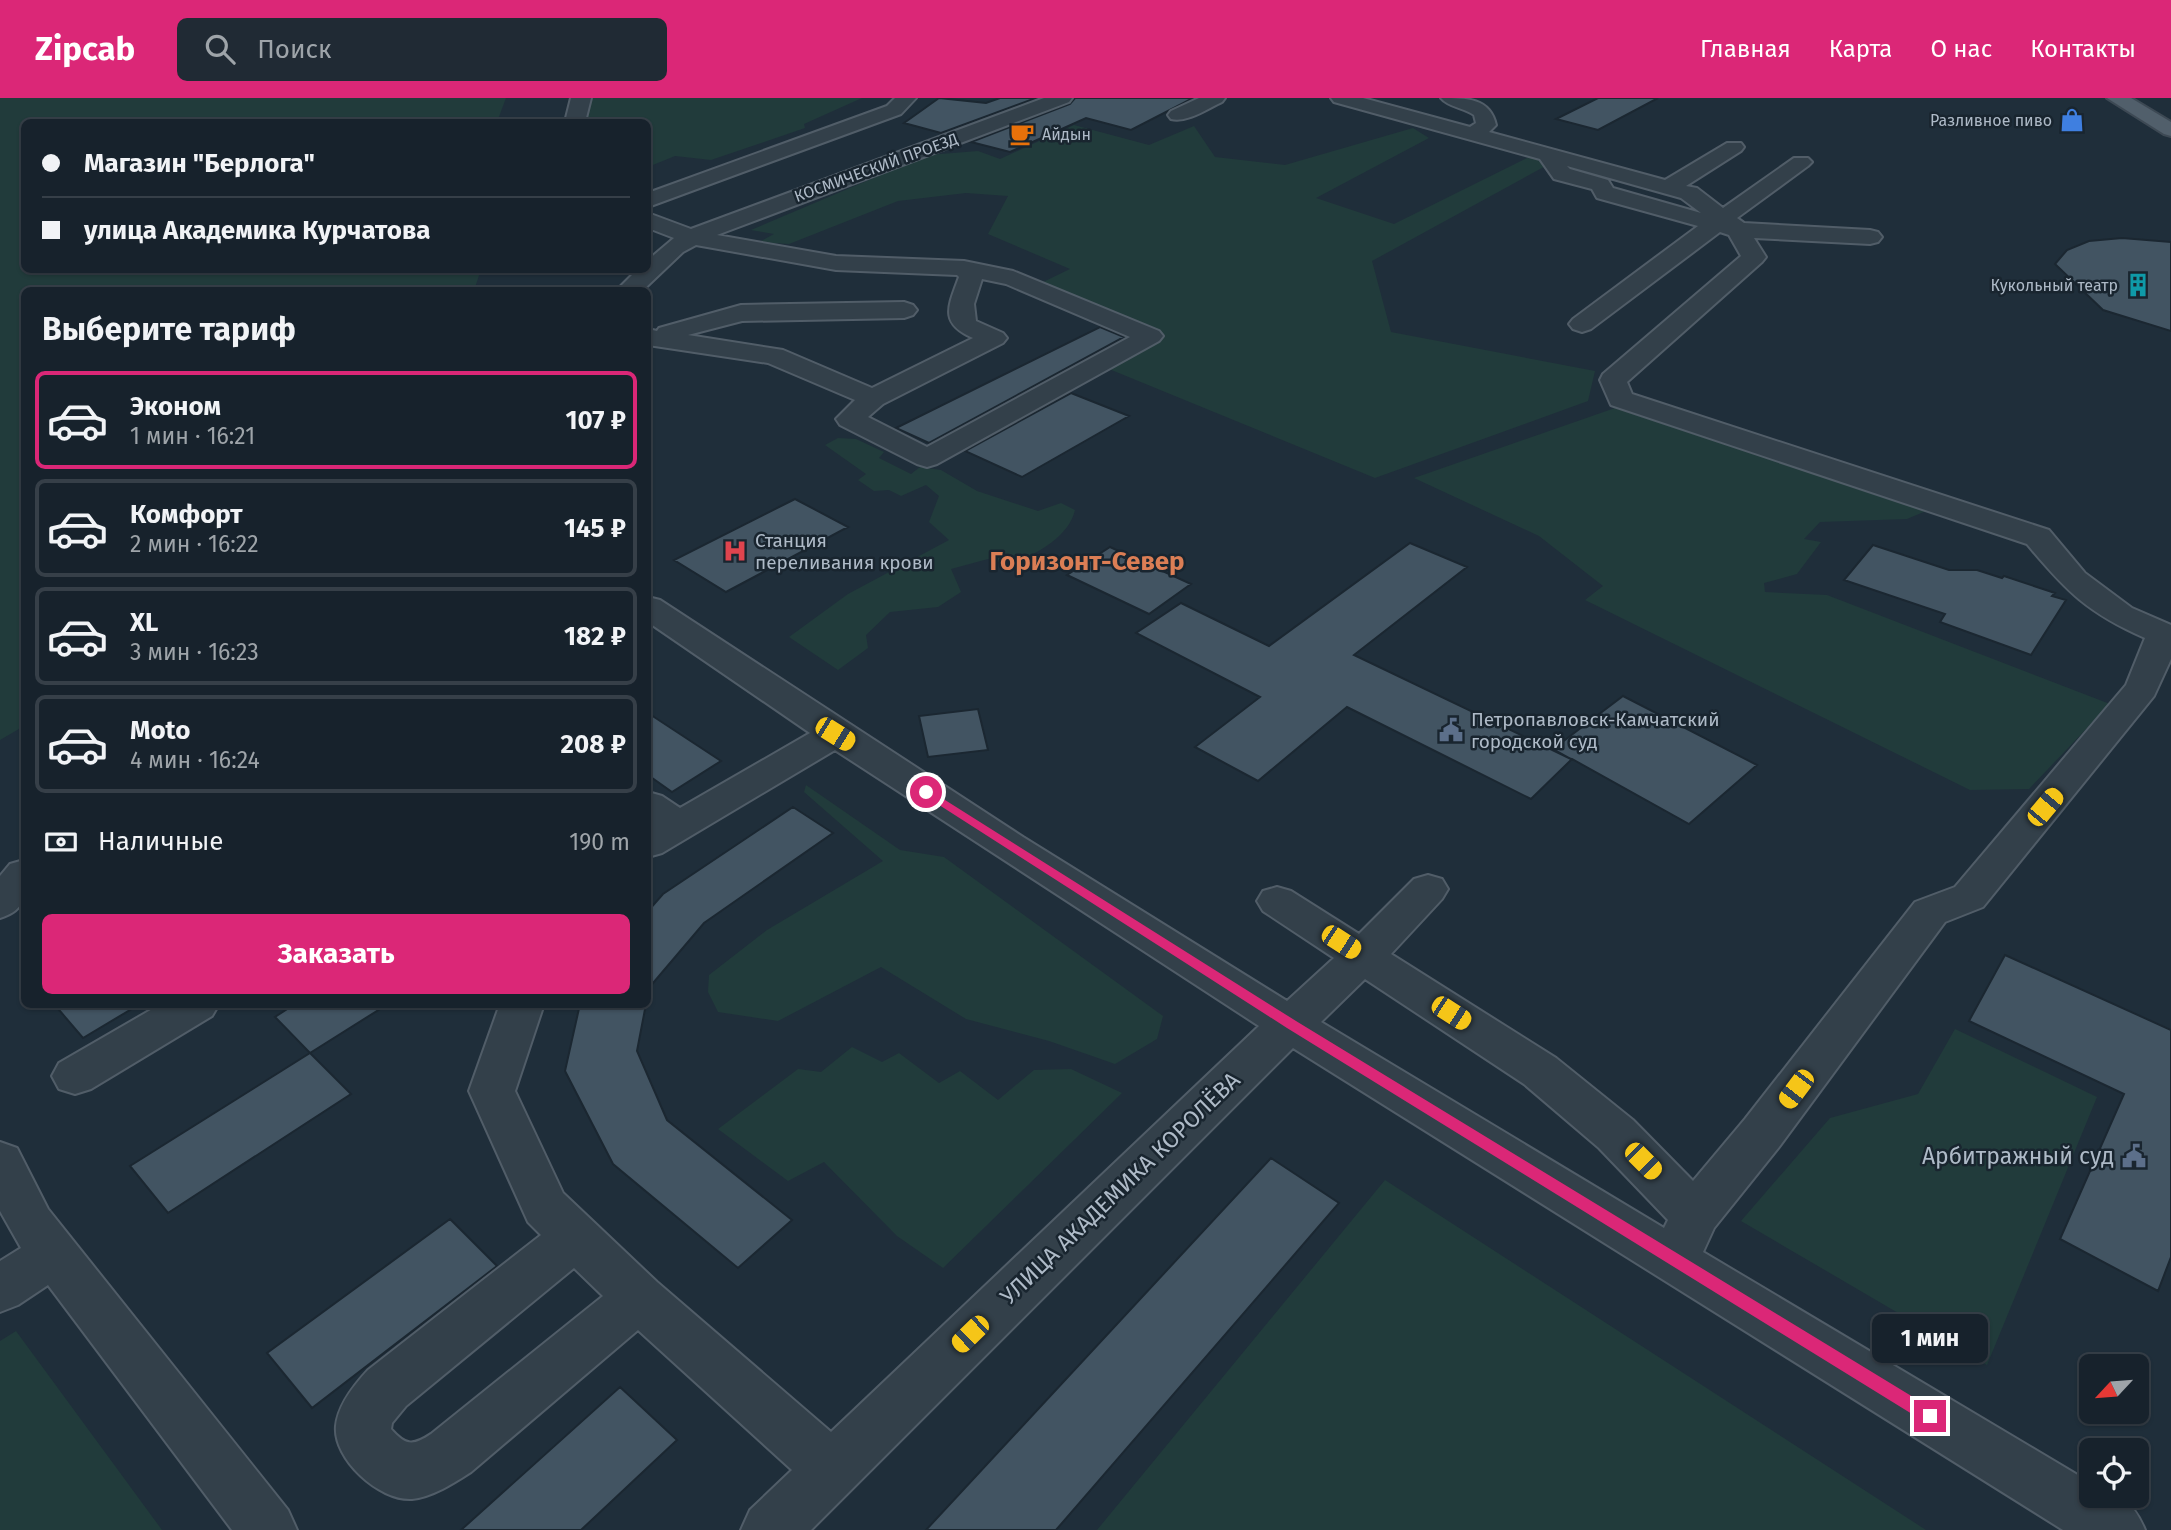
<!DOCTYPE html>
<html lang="ru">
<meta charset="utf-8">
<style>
body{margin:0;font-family:"Fira Sans",sans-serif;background:#202a34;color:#f1f3f6;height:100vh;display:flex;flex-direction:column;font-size:26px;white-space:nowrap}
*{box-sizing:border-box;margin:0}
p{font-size:23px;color:#9ea4a9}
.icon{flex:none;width:38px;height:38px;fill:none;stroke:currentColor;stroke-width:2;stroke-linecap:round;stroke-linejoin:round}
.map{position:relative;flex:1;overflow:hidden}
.details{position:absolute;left:21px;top:189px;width:630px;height:721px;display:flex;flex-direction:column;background:#17222c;border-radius:10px;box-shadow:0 2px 5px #0004,0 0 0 2px #363f48}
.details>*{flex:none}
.banner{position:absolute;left:21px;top:21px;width:630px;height:154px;border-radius:10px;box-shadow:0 2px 5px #0004,0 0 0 2px #363f48;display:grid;align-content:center;height:154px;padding:0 21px;background:#17222c}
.needle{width:46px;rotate:244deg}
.buttons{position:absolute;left:2079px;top:1256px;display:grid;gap:14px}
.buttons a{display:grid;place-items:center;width:70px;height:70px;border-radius:10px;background:#17222c;box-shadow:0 2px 5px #0004,0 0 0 2px #363f48;font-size:35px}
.end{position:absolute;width:32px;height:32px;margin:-16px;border:9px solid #db2777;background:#fff;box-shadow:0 0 0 4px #fff}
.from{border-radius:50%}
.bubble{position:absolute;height:49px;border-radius:10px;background:#17222c;box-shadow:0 2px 5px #0004,0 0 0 2px #363f48;font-size:23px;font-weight:700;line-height:49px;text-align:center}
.car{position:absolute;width:21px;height:42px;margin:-21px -10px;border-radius:9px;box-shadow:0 0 5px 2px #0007;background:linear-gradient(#f5c518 24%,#345 0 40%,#f5c518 0 76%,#345 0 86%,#f5c518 0)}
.banner b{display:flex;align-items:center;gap:24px;height:66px;font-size:26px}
.banner b+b{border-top:2px solid #363f48}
.banner i{width:18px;height:18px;background:#f1f3f6}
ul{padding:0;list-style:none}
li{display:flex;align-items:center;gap:21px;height:98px;margin:0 14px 10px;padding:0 7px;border:4px solid #363f48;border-radius:10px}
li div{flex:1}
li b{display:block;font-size:26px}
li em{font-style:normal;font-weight:700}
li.active{border-color:#db2777}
li>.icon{width:63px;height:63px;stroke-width:1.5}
h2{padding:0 21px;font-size:32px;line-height:84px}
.pay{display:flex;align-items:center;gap:18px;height:77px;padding:0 21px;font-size:26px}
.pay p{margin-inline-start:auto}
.button{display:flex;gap:14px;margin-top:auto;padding:14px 21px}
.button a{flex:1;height:80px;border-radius:10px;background:#db2777;color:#fff;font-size:28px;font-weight:700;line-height:80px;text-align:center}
header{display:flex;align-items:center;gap:42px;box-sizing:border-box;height:98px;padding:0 35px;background:#db2777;color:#fff}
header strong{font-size:33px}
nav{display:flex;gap:38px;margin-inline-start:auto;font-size:24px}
.search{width:490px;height:63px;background:#202a34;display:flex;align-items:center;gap:18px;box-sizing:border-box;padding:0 24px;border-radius:10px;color:#9ea4a9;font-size:26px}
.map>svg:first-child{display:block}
.green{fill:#213b3b}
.building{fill:#425462;stroke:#1b2731;stroke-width:2}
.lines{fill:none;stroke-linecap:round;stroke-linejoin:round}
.minor-casing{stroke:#515d68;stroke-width:4}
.major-casing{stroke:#3d4954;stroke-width:4}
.minor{fill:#33404a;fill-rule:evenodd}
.major{fill:#515f6b;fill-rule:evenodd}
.route{fill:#db2777}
.labels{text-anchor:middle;stroke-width:5;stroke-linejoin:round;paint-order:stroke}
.far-poi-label{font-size:16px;fill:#aebac7;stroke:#19252f;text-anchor:end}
.far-street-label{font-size:16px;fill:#aebac7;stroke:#19252f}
.poi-label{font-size:19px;fill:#aebac7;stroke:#19252f;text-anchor:start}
.near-poi-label{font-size:23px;fill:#aebac7;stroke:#19252f;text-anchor:end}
.near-street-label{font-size:23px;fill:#aebac7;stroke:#19252f}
.district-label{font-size:26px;font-weight:bold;fill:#db7e55;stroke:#19252f}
</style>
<header>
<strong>Zipcab</strong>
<div class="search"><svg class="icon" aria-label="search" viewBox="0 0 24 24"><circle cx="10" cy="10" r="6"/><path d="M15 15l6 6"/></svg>Поиск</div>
<nav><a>Главная</a><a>Карта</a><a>О нас</a><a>Контакты</a></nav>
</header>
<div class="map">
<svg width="2171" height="1432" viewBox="0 0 2171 1432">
<rect width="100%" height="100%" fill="#1f2e3a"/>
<path class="green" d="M 0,0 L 506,0 L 497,24 L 24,24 L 24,172 L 481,172 L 474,192 L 24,192 L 24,628 L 0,642 Z
M 592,0 L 862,0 L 804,26 L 805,30 L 711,62 L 675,58 L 648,69 L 648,24 L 585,24 Z
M 1074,27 L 1149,47 L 1194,28 L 1215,59 L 1285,67 L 1413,30 L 1429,40 L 1316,100 L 1394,126 L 1533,57 L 1551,65 L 1372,163 L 1391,234 L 1595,273 L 1588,303 L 1375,380 L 1109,271 L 1154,240 L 1039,186 L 1070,171 L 988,136 L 1008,98 L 966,95 L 898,103 L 789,146 L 759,144 L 774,136 L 751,132 L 928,57 L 978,53 L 1000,61 Z
M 1615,310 L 1926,413 L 1907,421 L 1820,424 L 1804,441 L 1821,444 L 1797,476 L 1764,485 L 1765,494 L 1827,497 L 2110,606 L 2029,691 L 1970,692 L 1585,502 L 1603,488 L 1539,438 L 1414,380 Z
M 838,340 L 856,341 L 884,354 L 879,360 L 911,376 L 920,369 L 941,372 L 977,393 L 1038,413 L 1061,405 L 1075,412 C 1068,441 1035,455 1011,468 L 988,461 L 951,471 L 961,494 L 938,509 L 890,514 L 866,537 L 868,550 L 838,572 L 789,539 L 848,496 L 949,442 L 929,424 L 939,398 L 926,387 L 901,398 L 889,392 L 874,393 L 858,382 L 866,376 L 825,347 Z
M 806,687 L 900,752 L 944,759 L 1163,918 L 1157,941 L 1115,966 L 1049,943 L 966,921 L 881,869 L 778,923 L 718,914 L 708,894 L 709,877 L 767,832 L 883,763 L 804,694 Z
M 1955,931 L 2097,999 L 1987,1267 L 1741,1123 L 1830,1020 L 1918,996 Z
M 852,949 L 882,964 L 899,955 L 939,985 L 960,973 L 998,1002 L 1034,972 L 1071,971 L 1122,995 L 943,1170 L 897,1138 L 824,1064 L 788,1083 L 718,1031 L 798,971 L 821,974 Z
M 1385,1082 L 1926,1432 L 1097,1432 Z
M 16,1233 L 162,1432 L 0,1432 L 0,1243 Z"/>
<path class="building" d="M 939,0 L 986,5 L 1000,0 L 1036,0 L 941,35 L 904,25 Z
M 1075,0 L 1193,0 L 1131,32 L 1086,20 L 1010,54 L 971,44 L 1070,6 Z
M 1598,0 L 1658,0 L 1598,32 L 1556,21 Z
M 2122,140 L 2171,144 L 2171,233 L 2103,212 L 2055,166 L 2067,152 L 2089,143 Z
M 1100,229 L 1124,239 L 929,345 L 896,330 Z
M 1071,295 L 1129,318 L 1022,379 L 965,353 Z
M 795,401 L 848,429 L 726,494 L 674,462 Z
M 1410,445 L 1467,469 L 1354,557 L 1571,661 L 1553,651 L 1623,598 L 1757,667 L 1689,726 L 1572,661 L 1531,701 L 1347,609 L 1258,683 L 1195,649 L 1260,599 L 1136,535 L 1181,505 L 1269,548 Z
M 1873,447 L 1949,472 L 1977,472 L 2002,480 L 2004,478 L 2055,495 L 2052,498 L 2066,502 L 2031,557 L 1940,524 L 1945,516 L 1844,482 Z
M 1110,449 L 1191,486 L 1149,516 L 1067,477 Z
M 978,611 L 988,652 L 928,659 L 919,618 Z
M 648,615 L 721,663 L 672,694 L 648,677 Z
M 793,709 L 833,735 L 704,825 L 648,891 L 648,813 L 663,796 Z
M 2005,857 L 2171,932 L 2171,1159 L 2158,1193 L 2060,1141 L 2124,996 L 1969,923 Z
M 54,906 L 140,906 L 83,940 Z
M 295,906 L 388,906 L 310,955 L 275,919 Z
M 580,906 L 646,906 L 637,953 L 667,1022 L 792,1122 L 738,1170 L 613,1066 L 565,973 Z
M 310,955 L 351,996 L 168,1115 L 130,1068 Z
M 1271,1060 L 1339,1105 L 1056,1432 L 926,1432 Z
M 450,1121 L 497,1168 L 312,1310 L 267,1255 Z
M 620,1289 L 677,1342 L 581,1432 L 461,1432 Z"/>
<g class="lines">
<g class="minor-casing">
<path id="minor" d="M 571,0 L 591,0 L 585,24 L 565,24 Z
M 895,0 L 916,0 L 901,16 L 648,109 L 648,95 L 887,8 Z
M 1044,0 L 1072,0 L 1069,4 L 717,137 L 836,158 L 964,163 L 1013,173 L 1159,233 L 1163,238 L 1159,243 L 937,366 L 927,369 L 917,366 L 840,327 L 836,321 L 855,302 L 768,265 L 648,247 L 648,231 L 657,233 L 659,230 L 741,207 L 904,204 L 913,207 L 917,212 L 913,217 L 904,220 L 742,223 L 688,237 L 783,252 L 872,290 L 973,240 C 939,225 948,209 959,179 L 957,177 L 836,172 L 696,147 L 683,154 L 643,192 L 617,192 L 637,172 L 648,172 L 648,162 L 674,140 L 648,130 L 648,115 L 691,131 ZM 982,181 L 1006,186 L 1130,239 L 927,349 L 868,319 L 883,306 L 1003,245 L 1007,240 L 1003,235 L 976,223 L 974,206 Z
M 1199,0 L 1225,0 L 1222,4 C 1207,11 1187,25 1171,21 L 1168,17 L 1171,13 Z
M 1331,0 L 1363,0 L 1470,29 L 1476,25 L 1474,17 C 1465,10 1448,9 1441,0 C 1467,0 1490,0 1496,27 L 1489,34 L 1665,82 L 1727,45 L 1741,45 L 1744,49 L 1741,53 L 1686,88 L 1697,90 L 1723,110 L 1794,60 L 1808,60 L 1812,64 L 1808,68 L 1737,120 L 1744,125 L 1870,132 L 1878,134 L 1882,139 L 1878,144 L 1870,146 L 1754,140 L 1766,159 L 1762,164 L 1627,284 L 1632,296 L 2049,432 L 2085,475 L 2132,510 L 2171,527 L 2171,561 L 2154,598 L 1983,809 L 1945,824 L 1779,1049 L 1714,1130 L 1703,1154 L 2091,1385 L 2091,1398 C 2122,1398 2133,1403 2145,1432 L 2063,1432 L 1293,950 L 811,1432 L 741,1432 L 750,1412 L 792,1372 L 638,1232 L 471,1374 C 454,1385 432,1399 412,1401 C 379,1403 333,1361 336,1328 C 338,1307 354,1287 368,1272 L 541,1137 L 528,1124 L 469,993 L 500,906 L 544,906 L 515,993 L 563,1095 L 657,1184 L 831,1334 L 1259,928 L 835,652 L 662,755 L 648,759 L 648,729 L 651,727 L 648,725 L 648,694 L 662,698 L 680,710 L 810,635 L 648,524 L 648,499 L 660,502 L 1023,739 L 1287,903 L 1334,860 L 1263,813 L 1257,803 L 1263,793 L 1277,789 L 1291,793 L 1359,836 L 1414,781 L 1428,777 L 1442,781 L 1448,791 L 1442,801 L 1391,856 L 1556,960 L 1633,1022 L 1693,1083 L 1745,1021 L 1915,804 L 1955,789 L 2126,587 L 2145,540 C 2088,515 2066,493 2027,446 L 1611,307 L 1600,282 L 1603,276 L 1741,158 L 1729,137 L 1720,134 L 1591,231 L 1582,234 L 1573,231 L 1569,226 L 1573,221 L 1698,128 L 1597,100 L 1592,91 L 1554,81 L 1540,61 L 1334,4 ZM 1567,68 L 1681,100 L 1701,115 L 1613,90 L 1608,82 L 1570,71 ZM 1365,881 L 1524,986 L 1599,1050 L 1668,1122 L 1664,1130 L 1321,924 ZM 574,1170 L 603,1198 L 431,1336 C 413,1348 406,1348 391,1331 L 392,1325 L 406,1308 Z
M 24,762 C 26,789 31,811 0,820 L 0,778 L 10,766 Z
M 161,906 L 219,906 L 212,918 L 91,991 L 75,996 L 59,991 L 52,978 L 59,965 Z
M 0,1044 L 17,1050 L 48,1111 L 288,1412 L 297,1432 L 232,1432 L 48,1187 L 18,1207 L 0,1214 L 0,1163 L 21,1150 L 0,1113 Z"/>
</g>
<g class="major-casing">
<path id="major" d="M 2107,0 L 2131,0 L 2171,24 L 2171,38 L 2164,36 Z"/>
</g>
<use href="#minor" class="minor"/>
<use href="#major" class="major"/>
</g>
<path class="route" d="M 926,690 L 1296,923 L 1936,1313 L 1938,1318 L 1936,1324 L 1930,1326 L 1925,1324 L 1287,930 L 922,696 L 920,694 Z"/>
<defs>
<g id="shop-bare" transform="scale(1.89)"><path d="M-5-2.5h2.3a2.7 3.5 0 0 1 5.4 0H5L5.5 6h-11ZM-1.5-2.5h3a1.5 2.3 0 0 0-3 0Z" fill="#3f7fe0" stroke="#19252f" stroke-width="2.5" paint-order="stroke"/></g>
<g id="cafe-bare" transform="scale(1.89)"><path d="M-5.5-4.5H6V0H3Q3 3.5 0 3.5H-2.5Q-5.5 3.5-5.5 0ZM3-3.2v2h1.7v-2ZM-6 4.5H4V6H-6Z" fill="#e8710a" stroke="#19252f" stroke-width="2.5" paint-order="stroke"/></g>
<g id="building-bare" transform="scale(1.89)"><path d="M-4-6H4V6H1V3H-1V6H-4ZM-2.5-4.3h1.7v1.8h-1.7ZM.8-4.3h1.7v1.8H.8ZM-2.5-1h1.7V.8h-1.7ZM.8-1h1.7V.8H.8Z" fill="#0f9aa8" stroke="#19252f" stroke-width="2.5" paint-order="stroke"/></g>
<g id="hospital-bare" transform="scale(1.89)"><path d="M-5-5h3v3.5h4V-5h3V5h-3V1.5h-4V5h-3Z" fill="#e0444e" stroke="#19252f" stroke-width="2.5" paint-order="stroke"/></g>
<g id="civic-bare" transform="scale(1.89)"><path d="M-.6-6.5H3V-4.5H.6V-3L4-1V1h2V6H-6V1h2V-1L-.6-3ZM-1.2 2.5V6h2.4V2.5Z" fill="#5c6f8a" stroke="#19252f" stroke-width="2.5" paint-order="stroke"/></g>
</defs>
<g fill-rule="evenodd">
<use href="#shop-bare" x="2072" y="22"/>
<use href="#cafe-bare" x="1022" y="36"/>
<use href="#building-bare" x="2138" y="187"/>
<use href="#hospital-bare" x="735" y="453"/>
<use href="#civic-bare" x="1451" y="632"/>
<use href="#civic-bare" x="2134" y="1058"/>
</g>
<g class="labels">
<g class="far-poi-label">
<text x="2052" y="28">Разливное пиво</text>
<text x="1042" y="42" text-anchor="start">Айдын</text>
<text x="2118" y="193">Кукольный театр</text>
</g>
<g class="far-street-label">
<text transform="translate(876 69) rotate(-20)" y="6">КОСМИЧЕСКИЙ ПРОЕЗД</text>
</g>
<g class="poi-label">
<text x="755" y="449">Станция<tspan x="755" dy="22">переливания крови</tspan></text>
<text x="1471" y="628">Петропавловск-Камчатский<tspan x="1471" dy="22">городской суд</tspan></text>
</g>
<g class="near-poi-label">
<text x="2114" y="1066">Арбитражный суд</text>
</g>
<g class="near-street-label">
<text transform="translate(1120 1090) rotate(-44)" y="8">УЛИЦА АКАДЕМИКА КОРОЛЁВА</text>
</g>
<g class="district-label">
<text x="1087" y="472">Горизонт-Север</text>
</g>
</g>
</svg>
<div class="buttons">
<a><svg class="needle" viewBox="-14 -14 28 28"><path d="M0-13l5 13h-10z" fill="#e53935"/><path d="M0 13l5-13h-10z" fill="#9ea4a9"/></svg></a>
<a><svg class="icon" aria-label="locate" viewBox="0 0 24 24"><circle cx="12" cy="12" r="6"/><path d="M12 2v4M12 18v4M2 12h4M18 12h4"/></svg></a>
</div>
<i class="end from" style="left:926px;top:694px"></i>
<i class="end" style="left:1930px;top:1318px"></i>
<div class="bubble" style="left:1872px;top:1216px;width:116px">1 мин</div>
<i class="car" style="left:835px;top:636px;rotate:122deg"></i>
<i class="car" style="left:2045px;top:709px;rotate:40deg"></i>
<i class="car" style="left:1341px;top:844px;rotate:123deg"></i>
<i class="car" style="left:1451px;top:915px;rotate:123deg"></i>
<i class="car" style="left:1796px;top:991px;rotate:217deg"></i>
<i class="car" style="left:1643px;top:1063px;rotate:135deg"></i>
<i class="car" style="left:970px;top:1236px;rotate:226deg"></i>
<div class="banner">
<b><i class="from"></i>Магазин &quot;Берлога&quot;</b>
<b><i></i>улица Академика Курчатова</b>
</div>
<section class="details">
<h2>Выберите тариф</h2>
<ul>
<li class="active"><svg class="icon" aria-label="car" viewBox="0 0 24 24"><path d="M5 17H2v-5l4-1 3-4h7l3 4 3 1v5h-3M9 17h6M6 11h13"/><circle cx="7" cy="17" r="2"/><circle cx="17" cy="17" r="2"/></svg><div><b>Эконом</b><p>1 мин · 16:21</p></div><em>107 ₽</em></li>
<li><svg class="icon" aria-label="car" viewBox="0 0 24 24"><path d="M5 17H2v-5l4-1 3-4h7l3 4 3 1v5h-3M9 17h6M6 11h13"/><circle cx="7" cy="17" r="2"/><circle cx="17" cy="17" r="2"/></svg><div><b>Комфорт</b><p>2 мин · 16:22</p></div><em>145 ₽</em></li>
<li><svg class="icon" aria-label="car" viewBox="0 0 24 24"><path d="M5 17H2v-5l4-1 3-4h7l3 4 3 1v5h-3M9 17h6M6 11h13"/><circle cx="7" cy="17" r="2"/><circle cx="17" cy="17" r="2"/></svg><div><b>XL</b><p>3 мин · 16:23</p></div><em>182 ₽</em></li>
<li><svg class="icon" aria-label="car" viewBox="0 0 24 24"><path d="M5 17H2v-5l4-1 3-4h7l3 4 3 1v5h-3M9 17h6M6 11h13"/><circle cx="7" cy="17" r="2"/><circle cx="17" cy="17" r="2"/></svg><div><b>Moto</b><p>4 мин · 16:24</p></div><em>208 ₽</em></li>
</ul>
<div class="pay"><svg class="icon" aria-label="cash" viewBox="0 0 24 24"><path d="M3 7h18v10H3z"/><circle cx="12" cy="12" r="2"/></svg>Наличные<p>190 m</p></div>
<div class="button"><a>Заказать</a></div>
</section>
</div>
